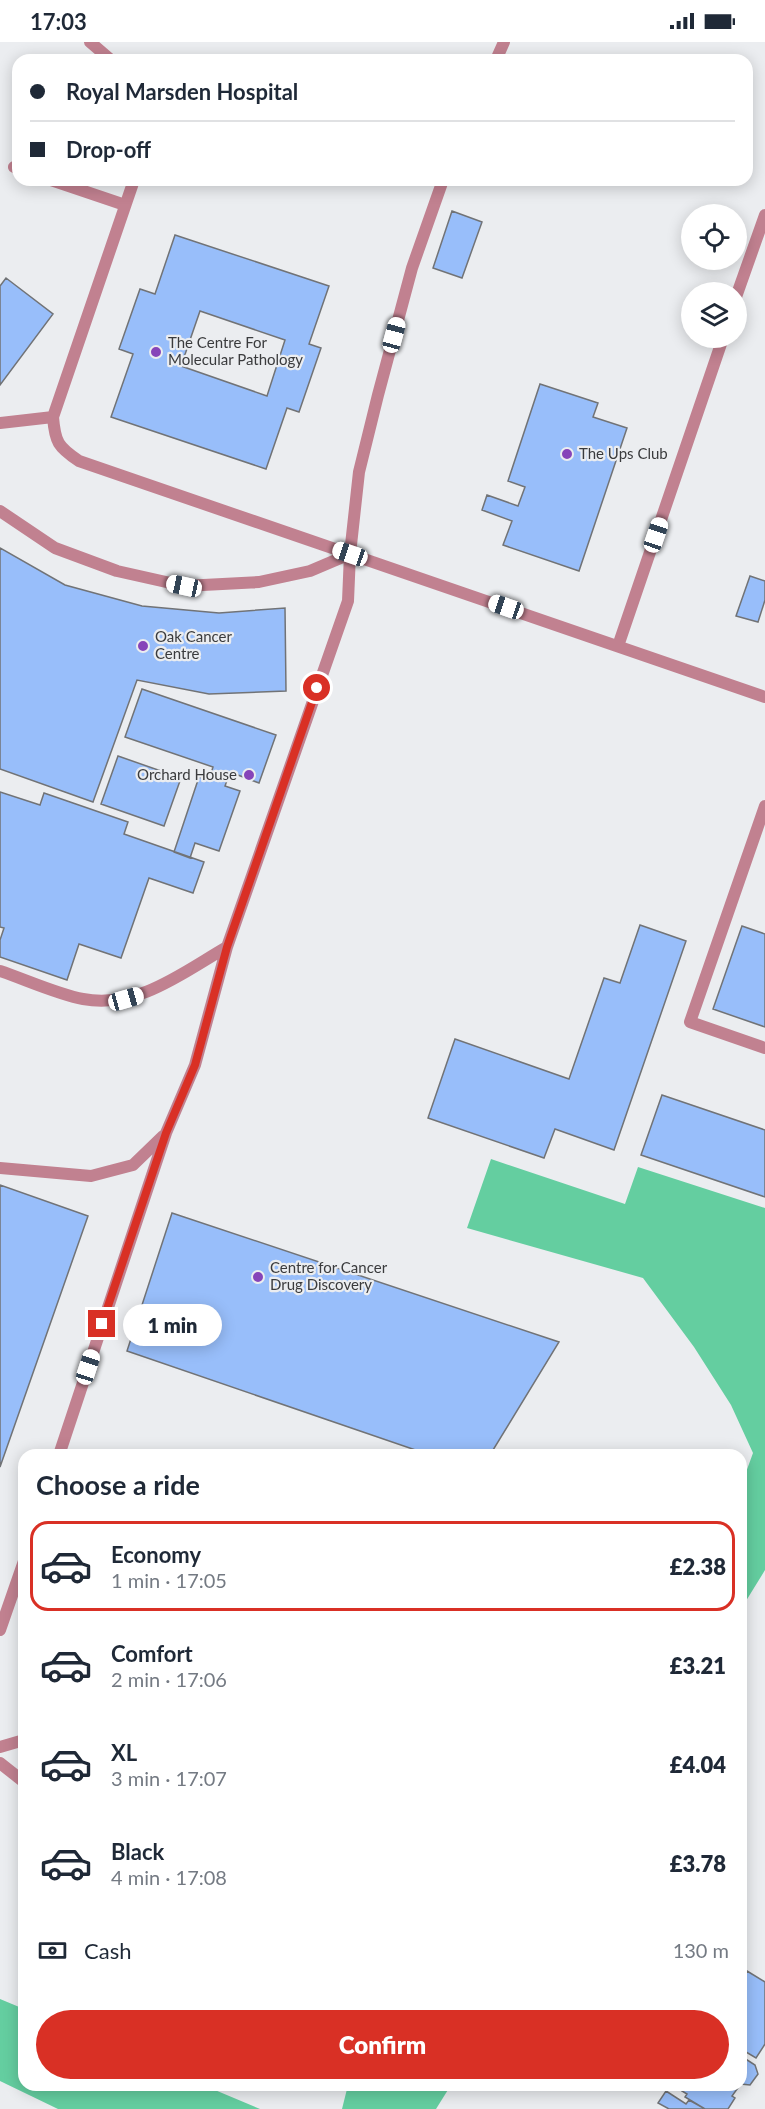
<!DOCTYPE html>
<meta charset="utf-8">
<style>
body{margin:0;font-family:Lato,sans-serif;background:#f2f2f3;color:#1f2937;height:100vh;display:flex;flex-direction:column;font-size:22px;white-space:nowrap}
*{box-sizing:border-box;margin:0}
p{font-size:20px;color:#747a83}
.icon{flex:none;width:33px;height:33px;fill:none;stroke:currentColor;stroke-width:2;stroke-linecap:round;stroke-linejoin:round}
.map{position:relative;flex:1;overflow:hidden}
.details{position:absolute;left:18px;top:1407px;width:729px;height:642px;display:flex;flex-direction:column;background:#fff;border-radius:18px;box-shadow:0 3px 15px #0003}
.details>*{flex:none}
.hud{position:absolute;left:12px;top:12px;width:741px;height:132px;border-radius:18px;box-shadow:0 3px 15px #0003;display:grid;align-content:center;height:132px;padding:0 18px;background:#fff}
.fabs{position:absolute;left:681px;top:162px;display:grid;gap:12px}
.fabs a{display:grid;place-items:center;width:66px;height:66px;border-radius:50%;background:#fff;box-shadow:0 3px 15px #0003;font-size:30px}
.end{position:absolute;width:27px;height:27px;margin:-14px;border:8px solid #d93025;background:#fff;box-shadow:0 0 0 3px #fff}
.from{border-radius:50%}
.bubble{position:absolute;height:42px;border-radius:21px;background:#fff;box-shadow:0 3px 15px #0003;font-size:20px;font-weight:800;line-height:42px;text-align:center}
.car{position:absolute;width:18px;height:36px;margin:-18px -9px;border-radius:8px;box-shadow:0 0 4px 2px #0007;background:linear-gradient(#fff 24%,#345 0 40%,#fff 0 76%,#345 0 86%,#fff 0)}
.hud b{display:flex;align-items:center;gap:21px;height:57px;font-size:22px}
.hud b+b{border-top:2px solid #e0e1e3}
.hud i{width:15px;height:15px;background:#1f2937}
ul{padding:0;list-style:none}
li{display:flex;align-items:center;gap:18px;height:90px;margin:0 12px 9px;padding:0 6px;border:3px solid transparent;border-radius:18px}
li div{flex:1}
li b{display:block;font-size:22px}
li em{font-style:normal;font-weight:800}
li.current{border-color:#d93025}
li>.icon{width:54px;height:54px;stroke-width:1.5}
h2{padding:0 18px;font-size:27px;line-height:72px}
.pay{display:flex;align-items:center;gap:15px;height:66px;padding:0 18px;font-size:22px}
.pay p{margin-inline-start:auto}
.primary-button{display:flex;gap:12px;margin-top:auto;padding:12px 18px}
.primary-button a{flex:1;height:69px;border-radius:36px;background:#d93025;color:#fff;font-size:24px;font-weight:800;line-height:69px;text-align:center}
.status{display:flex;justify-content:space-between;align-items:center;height:42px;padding:0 30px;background:#fff;direction:ltr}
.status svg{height:16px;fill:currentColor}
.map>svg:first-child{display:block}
.forest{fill:#64cea0}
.building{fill:#98befa;stroke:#717376;stroke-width:1.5;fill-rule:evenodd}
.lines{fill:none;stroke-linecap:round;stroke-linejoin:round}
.lane{stroke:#c18190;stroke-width:12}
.street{stroke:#c18190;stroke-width:12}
.route{stroke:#d93025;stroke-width:8}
.poi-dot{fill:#8644b9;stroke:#ebedf0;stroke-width:2}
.labels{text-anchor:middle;stroke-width:4.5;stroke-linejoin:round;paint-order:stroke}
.poi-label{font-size:15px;fill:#3a3b3d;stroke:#ebedf0;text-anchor:start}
</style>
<div class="status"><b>17:03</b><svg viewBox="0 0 49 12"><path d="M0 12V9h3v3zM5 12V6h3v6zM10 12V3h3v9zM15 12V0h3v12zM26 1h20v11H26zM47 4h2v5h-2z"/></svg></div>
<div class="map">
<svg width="765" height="2067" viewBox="0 0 765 2067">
<rect width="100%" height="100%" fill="#ebedf0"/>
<path class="forest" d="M 491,1117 L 625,1162 L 638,1125 L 765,1166 L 765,1528 L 741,1567 L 741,1444 L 753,1411 L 731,1363 L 694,1305 L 643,1236 L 467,1186 Z
M 0,1957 L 24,1967 L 24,2043 L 203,2043 L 260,2067 L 58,2067 L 0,2039 Z
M 348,2043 L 451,2043 L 436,2067 L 342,2067 Z"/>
<path class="building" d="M 452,169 L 482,180 L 462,236 L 433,226 Z
M 175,193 L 329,244 L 309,302 L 321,306 L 299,370 L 287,366 L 266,427 L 111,375 L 133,312 L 119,307 L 140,247 L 155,252 ZM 200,269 L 285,298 L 267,354 L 181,324 Z
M 6,236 L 53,272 L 0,343 L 0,244 Z
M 540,342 L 598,361 L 593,375 L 627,386 L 579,529 L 503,503 L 512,479 L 482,468 L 487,453 L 518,464 L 525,445 L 508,439 Z
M 0,506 L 65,543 L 142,564 L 219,571 L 285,566 L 286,649 L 209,652 L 137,638 L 93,760 L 0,727 Z
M 750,534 L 765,539 L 765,558 L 758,580 L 736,574 Z
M 142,647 L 276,693 L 259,741 L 230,730 L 225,744 L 240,749 L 219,809 L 195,801 L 190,816 L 174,810 L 199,735 L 209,738 L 213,725 L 125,695 Z
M 118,714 L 181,736 L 164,784 L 101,762 Z
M 0,750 L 40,763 L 44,751 L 128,780 L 124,792 L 204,820 L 193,851 L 149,836 L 121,916 L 79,902 L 67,938 L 0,915 L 0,898 L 4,886 L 0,885 Z
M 640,883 L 686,899 L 614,1108 L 555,1087 L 544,1116 L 428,1076 L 455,997 L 569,1037 L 604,936 L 620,941 Z
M 742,884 L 765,892 L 765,985 L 713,967 Z
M 662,1053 L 765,1088 L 765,1155 L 641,1113 Z
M 0,1143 L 88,1174 L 0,1425 Z
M 172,1171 L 559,1300 L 490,1413 L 430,1413 L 127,1309 Z
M 747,1929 L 765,1940 L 765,2002 L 756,2016 L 741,2007 L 741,1938 Z
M 741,2014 L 755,2023 L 758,2032 L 750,2043 L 741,2042 Z
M 686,2043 L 740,2043 L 732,2054 L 735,2056 L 728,2067 L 705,2067 L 685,2055 L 687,2052 L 682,2049 Z
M 666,2049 L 686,2062 L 689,2058 L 705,2067 L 669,2067 L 658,2061 Z"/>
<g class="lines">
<path class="lane" d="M 90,0 L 111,18
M 14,125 L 18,127
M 51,138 L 125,163
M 134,138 L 53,375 C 55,400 58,405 79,419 L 765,655
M 736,255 L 765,173
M 0,381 L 53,375
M 0,469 L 55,506 L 117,529 L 184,544 L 259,540 L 310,529 L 350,512 L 348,559 L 227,905 L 195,1023 L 166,1091 L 59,1413
M 618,604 L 723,296
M 765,764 L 690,980 L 765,1006
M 0,929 C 24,937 59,953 83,957 C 138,967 182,931 227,905
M 0,1126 L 91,1134 L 133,1123 L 163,1094
M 0,1588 L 24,1519
M 0,1705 L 24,1698
M 0,1721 L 24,1740"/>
<path class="street" d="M 496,18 L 504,0
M 350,512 L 359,430 L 378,353 L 412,226 L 443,138"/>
</g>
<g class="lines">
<path class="route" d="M 102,1282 L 166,1091 L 195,1023 L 227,905 L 317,646"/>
</g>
<g class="poi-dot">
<circle cx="156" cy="310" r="6"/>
<circle cx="567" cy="412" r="6"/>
<circle cx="143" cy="604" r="6"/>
<circle cx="249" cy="733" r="6"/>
<circle cx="258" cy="1235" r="6"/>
</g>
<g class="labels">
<g class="poi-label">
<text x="168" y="306">The Centre For<tspan x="168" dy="17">Molecular Pathology</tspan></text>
<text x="579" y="417">The Ups Club</text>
<text x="155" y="600">Oak Cancer<tspan x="155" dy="17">Centre</tspan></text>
<text x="237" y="738" text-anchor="end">Orchard House</text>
<text x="270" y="1231">Centre for Cancer<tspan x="270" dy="17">Drug Discovery</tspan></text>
</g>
</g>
</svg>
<div class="fabs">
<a><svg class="icon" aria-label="locate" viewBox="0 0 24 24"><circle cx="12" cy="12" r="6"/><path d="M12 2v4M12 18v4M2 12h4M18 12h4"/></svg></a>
<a><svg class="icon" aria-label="layers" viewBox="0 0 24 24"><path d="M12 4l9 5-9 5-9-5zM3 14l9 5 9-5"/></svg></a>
</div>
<i class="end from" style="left:317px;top:646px"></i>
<i class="end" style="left:102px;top:1282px"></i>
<div class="bubble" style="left:123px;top:1262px;width:99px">1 min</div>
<i class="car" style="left:394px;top:293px;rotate:15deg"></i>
<i class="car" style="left:656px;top:493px;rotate:19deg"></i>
<i class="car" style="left:350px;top:512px;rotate:289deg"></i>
<i class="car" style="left:184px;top:544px;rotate:282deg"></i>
<i class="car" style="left:506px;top:565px;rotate:289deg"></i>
<i class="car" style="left:126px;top:957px;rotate:74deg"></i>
<i class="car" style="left:88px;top:1325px;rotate:18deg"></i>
<div class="hud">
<b><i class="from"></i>Royal Marsden Hospital</b>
<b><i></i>Drop-off</b>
</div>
<section class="details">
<h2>Choose a ride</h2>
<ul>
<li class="current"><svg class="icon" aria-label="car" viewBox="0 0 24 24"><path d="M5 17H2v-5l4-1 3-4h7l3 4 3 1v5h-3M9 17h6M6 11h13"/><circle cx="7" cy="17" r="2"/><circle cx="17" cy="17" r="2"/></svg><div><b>Economy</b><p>1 min · 17:05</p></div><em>£2.38</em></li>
<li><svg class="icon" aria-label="car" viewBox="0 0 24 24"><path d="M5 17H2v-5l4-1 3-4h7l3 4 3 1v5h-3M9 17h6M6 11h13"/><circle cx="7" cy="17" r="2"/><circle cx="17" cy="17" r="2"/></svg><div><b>Comfort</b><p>2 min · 17:06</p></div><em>£3.21</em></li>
<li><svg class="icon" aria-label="car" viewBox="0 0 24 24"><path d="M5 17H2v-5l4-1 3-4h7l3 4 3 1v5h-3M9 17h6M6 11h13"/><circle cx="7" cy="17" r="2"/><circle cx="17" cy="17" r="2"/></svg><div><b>XL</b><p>3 min · 17:07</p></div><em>£4.04</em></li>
<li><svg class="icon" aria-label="car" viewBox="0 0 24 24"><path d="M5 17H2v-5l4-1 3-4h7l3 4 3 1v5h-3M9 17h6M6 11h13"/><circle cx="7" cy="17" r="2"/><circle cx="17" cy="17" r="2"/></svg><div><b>Black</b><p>4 min · 17:08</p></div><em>£3.78</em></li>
</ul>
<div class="pay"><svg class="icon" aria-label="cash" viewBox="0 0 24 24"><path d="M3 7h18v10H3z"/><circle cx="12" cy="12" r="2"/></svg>Cash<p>130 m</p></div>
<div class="primary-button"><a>Confirm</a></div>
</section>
</div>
